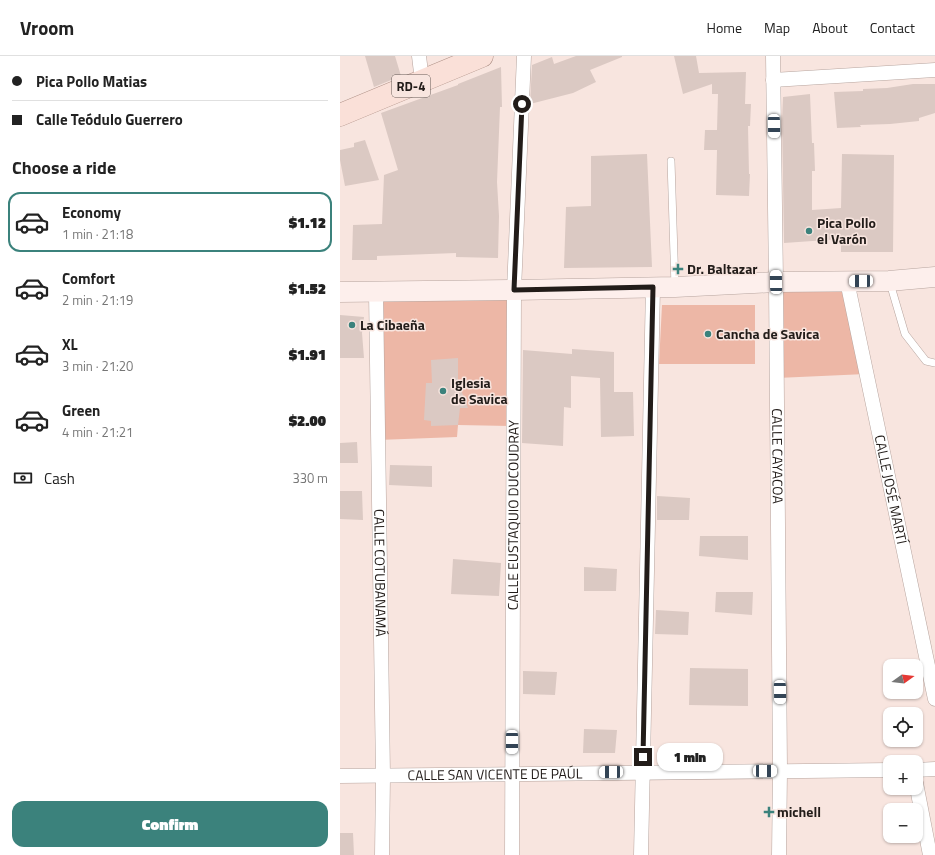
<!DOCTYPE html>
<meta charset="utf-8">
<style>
body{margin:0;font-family:"Titillium Web",sans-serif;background:#f6f6f6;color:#222;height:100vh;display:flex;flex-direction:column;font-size:15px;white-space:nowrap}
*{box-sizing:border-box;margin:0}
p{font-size:13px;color:#767676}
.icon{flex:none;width:22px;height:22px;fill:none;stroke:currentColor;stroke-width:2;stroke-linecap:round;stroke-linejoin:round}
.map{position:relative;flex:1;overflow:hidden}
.panel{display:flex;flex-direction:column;background:#fff;width:340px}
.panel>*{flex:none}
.guide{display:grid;align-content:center;height:88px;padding:0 12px;background:#fff}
.needle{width:26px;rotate:75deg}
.tools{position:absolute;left:543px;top:603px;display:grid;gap:8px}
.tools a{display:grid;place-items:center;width:40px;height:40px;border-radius:8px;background:#fff;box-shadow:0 1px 3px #0004;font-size:20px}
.end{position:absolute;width:18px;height:18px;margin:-9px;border:5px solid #221c19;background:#fff;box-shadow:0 0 0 2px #fff}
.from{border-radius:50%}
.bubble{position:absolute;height:28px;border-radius:12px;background:#fff;box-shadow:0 1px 3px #0004;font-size:13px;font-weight:800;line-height:28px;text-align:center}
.car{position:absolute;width:12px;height:24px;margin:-12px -6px;border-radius:5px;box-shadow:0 0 3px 1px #0007;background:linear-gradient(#fff 24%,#345 0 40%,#fff 0 76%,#345 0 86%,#fff 0)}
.guide b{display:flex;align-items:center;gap:14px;height:38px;font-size:15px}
.guide b+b{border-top:1px solid #e0e0e0}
.guide i{width:10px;height:10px;background:#222}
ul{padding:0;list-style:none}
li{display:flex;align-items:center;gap:12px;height:60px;margin:0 8px 6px;padding:0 4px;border:2px solid transparent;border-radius:12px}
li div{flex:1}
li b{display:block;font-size:15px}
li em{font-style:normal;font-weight:800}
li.active{border-color:#3b827c}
li>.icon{width:36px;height:36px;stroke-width:1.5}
h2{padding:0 12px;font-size:18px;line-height:48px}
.pay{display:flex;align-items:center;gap:10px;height:44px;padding:0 12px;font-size:15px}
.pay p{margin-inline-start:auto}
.cta{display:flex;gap:8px;margin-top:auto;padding:8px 12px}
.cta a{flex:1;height:46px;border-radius:12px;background:#3b827c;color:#fff;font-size:16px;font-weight:800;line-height:46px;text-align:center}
header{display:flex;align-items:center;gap:24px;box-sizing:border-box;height:56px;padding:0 20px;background:#fff;border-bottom:1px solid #e0e0e0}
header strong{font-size:19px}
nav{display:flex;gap:22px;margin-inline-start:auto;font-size:14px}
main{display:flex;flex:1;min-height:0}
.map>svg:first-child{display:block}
.green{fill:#edb7a6}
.building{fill:#dbc9c3}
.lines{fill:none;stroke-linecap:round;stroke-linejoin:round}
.service-casing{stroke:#b7a59f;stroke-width:8}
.minor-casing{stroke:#b7a59f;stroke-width:15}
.secondary-casing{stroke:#b7a59f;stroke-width:21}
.primary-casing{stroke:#ac8e84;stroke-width:23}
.service{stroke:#fff;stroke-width:7}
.minor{stroke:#fff;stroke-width:14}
.secondary{stroke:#fdefec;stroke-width:20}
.primary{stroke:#fae0d8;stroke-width:22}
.route{stroke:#221c19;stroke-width:5}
.poi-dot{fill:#3b827c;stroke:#f8e5df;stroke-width:1.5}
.labels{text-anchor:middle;stroke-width:3;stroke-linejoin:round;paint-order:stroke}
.shield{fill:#f8e5df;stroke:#625854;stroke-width:1}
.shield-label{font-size:13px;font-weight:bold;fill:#221c19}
.poi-label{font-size:14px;font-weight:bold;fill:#221c19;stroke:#f8e5df;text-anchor:start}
.street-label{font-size:14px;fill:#221c19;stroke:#f8e5df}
</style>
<header>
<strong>Vroom</strong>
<nav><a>Home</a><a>Map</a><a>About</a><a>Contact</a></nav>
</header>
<main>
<section class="panel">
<div class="guide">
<b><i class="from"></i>Pica Pollo Matias</b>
<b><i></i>Calle Teódulo Guerrero</b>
</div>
<h2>Choose a ride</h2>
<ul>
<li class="active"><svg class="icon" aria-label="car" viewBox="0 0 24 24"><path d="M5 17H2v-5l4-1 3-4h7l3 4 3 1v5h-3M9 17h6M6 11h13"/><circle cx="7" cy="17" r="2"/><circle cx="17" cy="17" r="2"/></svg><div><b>Economy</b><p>1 min · 21:18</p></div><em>$1.12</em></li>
<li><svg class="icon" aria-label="car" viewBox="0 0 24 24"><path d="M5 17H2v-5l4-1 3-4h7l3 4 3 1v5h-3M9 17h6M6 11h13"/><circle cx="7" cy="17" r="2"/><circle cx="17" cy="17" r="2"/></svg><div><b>Comfort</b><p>2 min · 21:19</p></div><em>$1.52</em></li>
<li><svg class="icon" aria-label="car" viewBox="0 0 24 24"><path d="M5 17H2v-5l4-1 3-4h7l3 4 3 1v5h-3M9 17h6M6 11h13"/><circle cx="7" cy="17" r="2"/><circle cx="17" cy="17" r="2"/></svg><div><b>XL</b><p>3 min · 21:20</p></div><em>$1.91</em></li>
<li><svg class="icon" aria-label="car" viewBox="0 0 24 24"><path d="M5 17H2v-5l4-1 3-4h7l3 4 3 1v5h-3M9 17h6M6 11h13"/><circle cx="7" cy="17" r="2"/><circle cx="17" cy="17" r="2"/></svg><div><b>Green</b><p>4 min · 21:21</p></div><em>$2.00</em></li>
</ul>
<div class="pay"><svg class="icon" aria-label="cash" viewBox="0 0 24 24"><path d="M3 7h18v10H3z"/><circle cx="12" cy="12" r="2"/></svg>Cash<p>330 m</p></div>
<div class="cta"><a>Confirm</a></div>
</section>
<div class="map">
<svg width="595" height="799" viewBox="0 0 595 799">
<rect width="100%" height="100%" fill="#f8e5df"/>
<path class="green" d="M 507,225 L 526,318 L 437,322 L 436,226 Z
M 174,234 L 174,370 L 118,369 L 117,381 L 38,384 L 36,236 Z
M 322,249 L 415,249 L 415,308 L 319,308 Z"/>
<path class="building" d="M 25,0 L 55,0 L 61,20 L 34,31 Z
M 236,0 L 282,0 L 282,1 L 250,14 L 256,26 L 233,37 L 190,48 L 192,9 L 212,1 L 214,8 Z
M 334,0 L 356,0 L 359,17 L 406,16 L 405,48 L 411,48 L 410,70 L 408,70 L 409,118 L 410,118 L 409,140 L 376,139 L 377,94 L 364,94 L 365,74 L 377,74 L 378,38 L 372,38 L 372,28 L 343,38 Z
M 161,11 L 162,51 L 160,51 L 157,126 L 159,160 L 158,202 L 116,201 L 116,197 L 37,200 L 37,204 L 12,204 L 13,169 L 42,168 L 44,119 L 58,114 L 41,57 L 118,29 L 118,28 Z
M 573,28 L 595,28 L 595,57 L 579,62 L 579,65 L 550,68 L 520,69 L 521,71 L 497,72 L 494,36 L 523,35 L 523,33 L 547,32 Z
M 470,38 L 472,87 L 474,87 L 475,115 L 472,115 L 472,154 L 501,152 L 502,98 L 554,99 L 553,196 L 501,196 L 501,183 L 444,187 L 442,64 L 443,41 Z
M 25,84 L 39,124 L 5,130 L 0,104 L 0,94 L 14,91 L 14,87 Z
M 307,98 L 312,211 L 224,212 L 226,151 L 251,150 L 251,100 Z
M 0,259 L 24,261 L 22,277 L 24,302 L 0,302 Z
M 232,293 L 274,296 L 274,336 L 293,336 L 294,380 L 261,381 L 260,322 L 231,320 L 231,352 L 224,351 L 223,390 L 182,387 L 183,294 L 232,298 Z
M 118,302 L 118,326 L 128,352 L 120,352 L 118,369 L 91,370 L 91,365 L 84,364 L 86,327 L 92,327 L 91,304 Z
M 17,386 L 18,407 L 0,407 L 0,387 Z
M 50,409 L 92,410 L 92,431 L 49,429 Z
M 0,435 L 22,435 L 23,464 L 0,463 Z
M 317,440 L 350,442 L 349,464 L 317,464 Z
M 360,480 L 408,480 L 408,504 L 359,500 Z
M 113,503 L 161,507 L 159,540 L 111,538 Z
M 244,511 L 277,513 L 276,535 L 244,535 Z
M 376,536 L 413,536 L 412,559 L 375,556 Z
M 316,554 L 349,556 L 348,579 L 315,578 Z
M 350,612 L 408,613 L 408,650 L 349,649 Z
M 183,615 L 217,616 L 215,639 L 183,638 Z
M 244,673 L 277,674 L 275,697 L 243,697 Z
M 0,777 L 13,777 L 14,799 L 0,799 Z"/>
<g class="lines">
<g class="service-casing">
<path id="service" d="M 331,105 L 335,231
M 550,227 L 565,278 L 586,305 L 595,307"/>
</g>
<g class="minor-casing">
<g id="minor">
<path d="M 79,0 L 82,25"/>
<path id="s1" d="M 433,0 L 436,226 L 440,715 L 439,799"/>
<path d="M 433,24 L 595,14"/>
<path id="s2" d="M 507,225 L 595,643"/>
<path id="s3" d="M 36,236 L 43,720 L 42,799"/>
<path d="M 576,714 L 595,713"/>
<path id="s4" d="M 0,720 L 550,714"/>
<path d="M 576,727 L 590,799"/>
<path id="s5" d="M 172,799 L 174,234 L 184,0"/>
<path d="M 301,799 L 313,231"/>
</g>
</g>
<g class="secondary-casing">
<path id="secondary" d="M 0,236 L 174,234 L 335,231 L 436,226 L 549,225 L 595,221"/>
</g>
<g class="primary-casing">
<path id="primary" d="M 0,59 L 142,0"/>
</g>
<use href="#service" class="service"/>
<use href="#minor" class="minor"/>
<use href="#secondary" class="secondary"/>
<use href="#primary" class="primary"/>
</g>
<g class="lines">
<path class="route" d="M 182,48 L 174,234 L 313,231 L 303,701"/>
</g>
<g class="poi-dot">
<circle cx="469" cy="175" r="4"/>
<path d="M336 207h4v4h4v4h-4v4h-4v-4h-4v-4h4z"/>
<circle cx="12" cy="269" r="4"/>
<circle cx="368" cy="278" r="4"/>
<circle cx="103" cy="335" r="4"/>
<path d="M427 750h4v4h4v4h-4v4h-4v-4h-4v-4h4z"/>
</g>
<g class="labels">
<rect class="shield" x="52" y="19" width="38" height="22" rx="3"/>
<g class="shield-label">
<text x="71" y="35">RD-4</text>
</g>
<g class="poi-label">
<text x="477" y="172">Pica Pollo<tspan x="477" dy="16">el Varón</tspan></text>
<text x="347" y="218">Dr. Baltazar</text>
<text x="20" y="274">La Cibaeña</text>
<text x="376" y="283">Cancha de Savica</text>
<text x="111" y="332">Iglesia<tspan x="111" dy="16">de Savica</tspan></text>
<text x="437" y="761">michell</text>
</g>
<g class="street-label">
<text dy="5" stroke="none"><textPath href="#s1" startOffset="400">CALLE CAYACOA</textPath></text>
<text dy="5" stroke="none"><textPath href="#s2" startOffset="213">CALLE JOSÉ MARTÍ</textPath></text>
<text dy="5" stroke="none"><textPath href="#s5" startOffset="340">CALLE EUSTAQUIO DUCOUDRAY</textPath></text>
<text dy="5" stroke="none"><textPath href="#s3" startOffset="281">CALLE COTUBANAMÁ</textPath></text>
<text dy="5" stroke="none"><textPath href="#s4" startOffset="155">CALLE SAN VICENTE DE PAÚL</textPath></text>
</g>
</g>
</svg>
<div class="tools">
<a><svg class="needle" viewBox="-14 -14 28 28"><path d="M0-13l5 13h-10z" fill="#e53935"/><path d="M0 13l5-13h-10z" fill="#767676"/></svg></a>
<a><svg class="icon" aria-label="locate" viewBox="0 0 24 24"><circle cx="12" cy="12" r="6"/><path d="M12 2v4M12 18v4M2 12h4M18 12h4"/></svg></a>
<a>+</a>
<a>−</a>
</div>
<i class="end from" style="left:182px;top:48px"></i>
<i class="end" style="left:303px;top:701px"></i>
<div class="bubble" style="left:317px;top:687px;width:66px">1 min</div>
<i class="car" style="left:434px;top:70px;rotate:179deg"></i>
<i class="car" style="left:521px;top:225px;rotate:269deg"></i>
<i class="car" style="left:436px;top:226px;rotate:359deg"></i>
<i class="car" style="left:440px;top:636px;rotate:179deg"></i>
<i class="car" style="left:172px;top:686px;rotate:180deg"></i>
<i class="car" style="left:425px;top:715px;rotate:90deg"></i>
<i class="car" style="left:271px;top:716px;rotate:269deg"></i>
</div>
</main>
